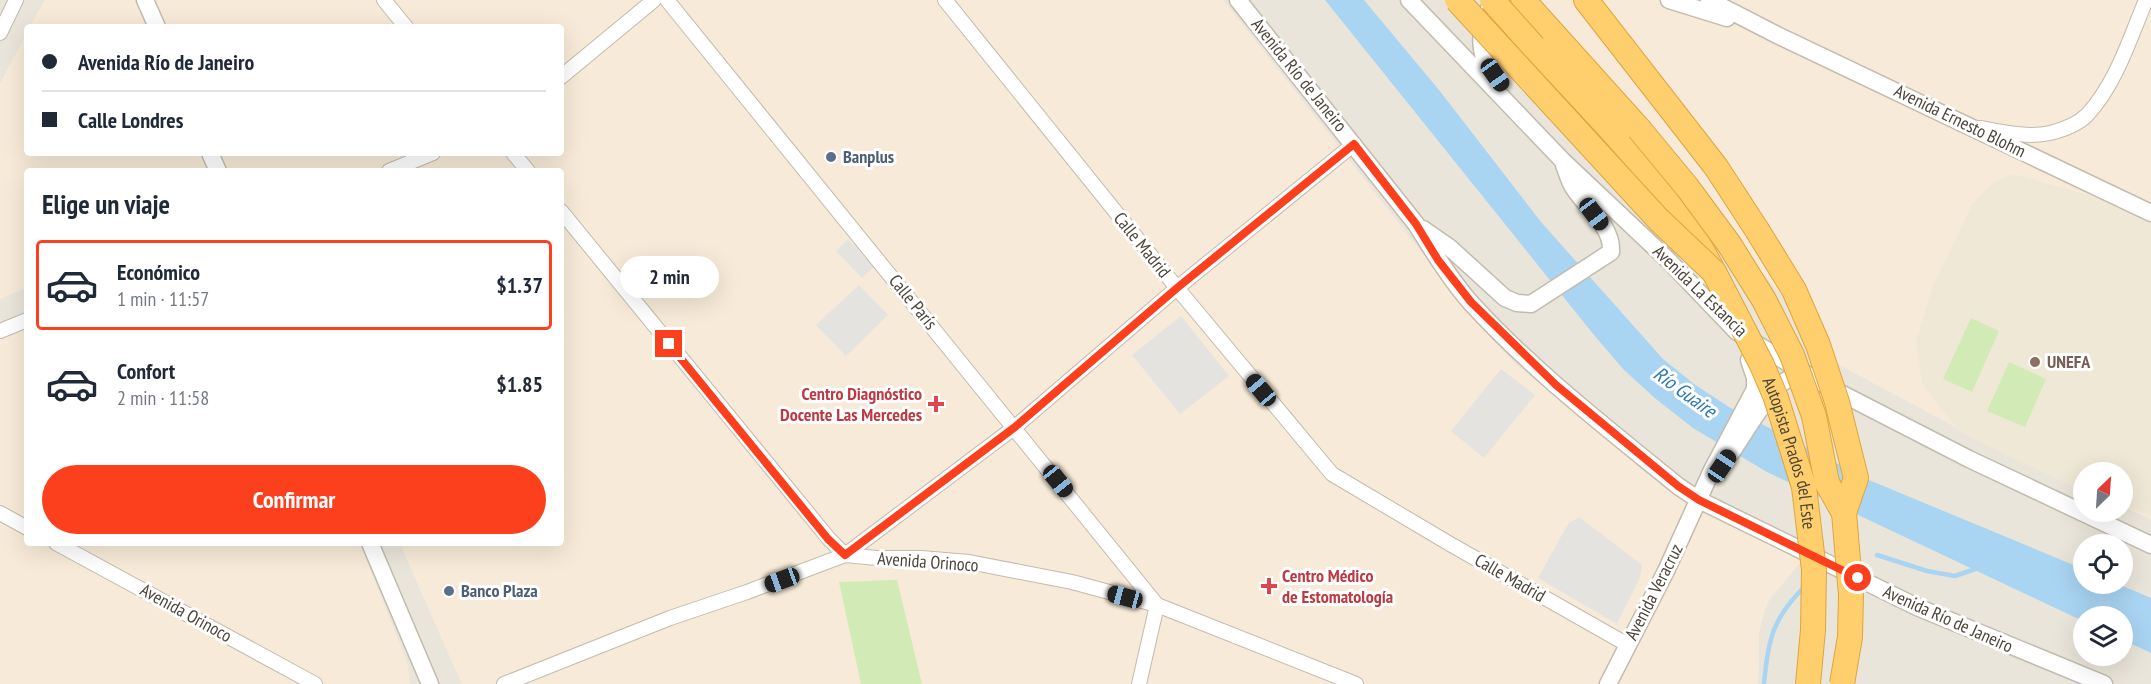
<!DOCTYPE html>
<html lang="es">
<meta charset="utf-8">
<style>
body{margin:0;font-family:"PT Sans Narrow",sans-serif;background:#f2f2f3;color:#1f2937;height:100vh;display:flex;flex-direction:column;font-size:22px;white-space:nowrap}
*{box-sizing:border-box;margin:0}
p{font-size:20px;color:#747a83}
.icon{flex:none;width:33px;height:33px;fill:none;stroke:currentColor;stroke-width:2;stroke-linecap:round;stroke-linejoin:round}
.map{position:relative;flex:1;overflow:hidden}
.details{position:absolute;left:24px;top:168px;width:540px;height:378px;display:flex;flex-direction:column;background:#fff;border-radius:6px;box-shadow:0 6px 24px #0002}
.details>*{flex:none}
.guide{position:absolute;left:24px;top:24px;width:540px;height:132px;border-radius:6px;box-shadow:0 6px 24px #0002;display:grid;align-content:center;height:132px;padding:0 18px;background:#fff}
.needle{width:39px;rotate:25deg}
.fabs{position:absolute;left:2073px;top:462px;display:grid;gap:12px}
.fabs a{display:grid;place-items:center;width:60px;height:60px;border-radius:50%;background:#fff;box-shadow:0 6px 24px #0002;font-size:30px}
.end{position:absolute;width:27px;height:27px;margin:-14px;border:8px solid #fc3f1d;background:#fff;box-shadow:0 0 0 3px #fff}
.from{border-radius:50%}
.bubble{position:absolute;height:42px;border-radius:21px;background:#fff;box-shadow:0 6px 24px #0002;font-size:20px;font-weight:700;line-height:42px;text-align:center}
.car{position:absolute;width:18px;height:36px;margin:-18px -9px;border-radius:8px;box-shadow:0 0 4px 2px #0007;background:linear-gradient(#222 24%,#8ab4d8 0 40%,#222 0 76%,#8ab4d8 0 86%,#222 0)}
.guide b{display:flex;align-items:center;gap:21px;height:57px;font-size:22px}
.guide b+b{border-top:2px solid #e0e1e3}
.guide i{width:15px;height:15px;background:#1f2937}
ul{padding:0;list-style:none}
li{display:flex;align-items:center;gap:18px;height:90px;margin:0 12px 9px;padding:0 6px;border:3px solid transparent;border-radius:6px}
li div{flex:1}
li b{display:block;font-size:22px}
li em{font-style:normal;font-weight:700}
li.selected{border-color:#fc3f1d}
li>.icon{width:54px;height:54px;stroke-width:1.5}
h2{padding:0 18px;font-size:27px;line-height:72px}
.primary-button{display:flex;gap:12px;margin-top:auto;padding:12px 18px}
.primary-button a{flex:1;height:69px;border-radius:36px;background:#fc3f1d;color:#fff;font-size:24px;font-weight:700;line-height:69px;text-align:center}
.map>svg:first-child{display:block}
.residential{fill:#eae5da;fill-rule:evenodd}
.commercial{fill:#f7ead8}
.education{fill:#efe8d6}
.green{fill:#d2eab5}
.parking{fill:#e5e3e0}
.water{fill:#a9d4f2}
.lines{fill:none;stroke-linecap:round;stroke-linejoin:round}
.stream{stroke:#a9d4f2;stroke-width:4.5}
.minor-casing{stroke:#c2bbae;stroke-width:16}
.tertiary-casing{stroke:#c2bbae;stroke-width:19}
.motorway-casing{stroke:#e0a43c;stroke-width:26}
.minor{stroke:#fff;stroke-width:14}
.tertiary{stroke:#fff;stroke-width:16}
.motorway{stroke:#ffcf6e;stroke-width:24}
.motorway-bridge-casing{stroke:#e0a43c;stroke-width:26;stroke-linecap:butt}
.motorway-bridge{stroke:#ffcf6e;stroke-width:24}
.route{stroke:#fc3f1d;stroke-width:8}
.service-dot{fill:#5c6f8a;stroke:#fff;stroke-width:2}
.education-dot{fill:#8d6e63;stroke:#fff;stroke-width:2}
.health-dot{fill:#e0444e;stroke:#fff;stroke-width:2}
.labels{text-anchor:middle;stroke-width:6;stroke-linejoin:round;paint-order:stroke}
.street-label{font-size:18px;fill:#4b4439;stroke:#fff}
.service-label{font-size:18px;font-weight:bold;fill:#4e5e75;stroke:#fff;text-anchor:start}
.education-label{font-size:18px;font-weight:bold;fill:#785e54;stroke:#fff;text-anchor:start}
.health-label{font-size:18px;font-weight:bold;fill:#be3a42;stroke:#fff;text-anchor:end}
.water-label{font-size:20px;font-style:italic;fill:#2e7ab2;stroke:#fff}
</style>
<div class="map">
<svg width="2151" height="684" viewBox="0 0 2151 684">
<rect width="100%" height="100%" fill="#f6f3ec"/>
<path class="residential" d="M 0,0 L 45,0 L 30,27 L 27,27 L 27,33 L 0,84 Z
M 1223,0 L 1524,0 L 1699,196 L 1840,365 L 1954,426 L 2083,487 L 2084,512 L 2122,512 L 2123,506 L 2151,519 L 2151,684 L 1758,684 L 1759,632 L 1763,615 L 1769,600 L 1805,556 L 1719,520 L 1684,498 L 1515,364 L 1480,327 ZM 2084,544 L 2122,544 L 2122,584 L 2084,584 ZM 2084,616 L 2122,616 L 2122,656 L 2084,656 Z
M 27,287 L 27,325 L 0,336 L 0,299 Z
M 360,543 L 400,543 L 462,684 L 410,684 Z"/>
<path class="commercial" d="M 45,0 L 1223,0 L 1480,327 L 1515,364 L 1684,498 L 1719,520 L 1805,556 L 1769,600 L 1763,615 L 1759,632 L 1758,684 L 462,684 L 400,543 L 561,543 L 561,171 L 27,171 L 27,287 L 0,299 L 0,84 L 27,33 L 27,153 L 561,153 L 561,27 L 30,27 Z
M 1524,0 L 1689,0 L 1718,12 L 1723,0 L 2151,0 L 2151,519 L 2123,506 L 2122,472 L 2084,472 L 2083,487 L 1954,426 L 1840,365 L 1699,196 Z
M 27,325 L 27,543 L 360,543 L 408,665 L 410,684 L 0,684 L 0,336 Z"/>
<path class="education" d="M 2012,174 L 2096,197 L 2151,223 L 2151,515 L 2123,506 L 2122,472 L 2084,472 L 2083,492 L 1960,432 L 1922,383 L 1916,341 L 1932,289 L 1972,205 L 1989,186 Z"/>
<path class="green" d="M 1971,318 L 1999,331 L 1972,392 L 1943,379 Z
M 2009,362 L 2046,379 L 2025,427 L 1987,411 Z
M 897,580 L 922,684 L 861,684 L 839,582 Z"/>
<path class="parking" d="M 848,239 L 874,267 L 862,278 L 836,251 Z
M 859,285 L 888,315 L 846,356 L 816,325 Z
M 1181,316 L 1229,376 L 1180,414 L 1132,355 Z
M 1501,369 L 1535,395 L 1484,458 L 1451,431 Z
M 1579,517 L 1642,565 L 1640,578 L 1617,624 L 1538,578 L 1568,524 Z"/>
<path class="water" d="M 1325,0 L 1364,0 L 1439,90 L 1541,222 L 1663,359 L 1694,384 L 1729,407 L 1869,480 L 2083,569 L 2084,584 L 2118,584 L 2151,598 L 2151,653 L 2123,640 L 2122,616 L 2084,616 L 2083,621 L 1767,472 L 1693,428 L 1656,399 L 1624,370 L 1594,335 Z"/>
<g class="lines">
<path class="stream" d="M 1877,555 L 1927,571 L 1955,576 L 1978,568
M 1764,684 C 1768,638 1773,618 1806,585"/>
<g class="minor-casing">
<path id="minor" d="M 384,0 L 406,27
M 667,0 L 1157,605
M 945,0 L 1177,288 L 1332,474 L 1450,544 L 1628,645
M 0,33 L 16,0
M 561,77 L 654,0
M 1981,128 C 2003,132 2028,138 2050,133 C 2062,130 2078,124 2087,115 C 2116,84 2130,38 2146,0
M 513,153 L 528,171
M 389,171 L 433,153
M 561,211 L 829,539 L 845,555
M 0,331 L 27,320
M 0,513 L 27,528
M 56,543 L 315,684
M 845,555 L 1015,427 L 1177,288 L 1354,144
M 504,684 L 670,618 L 747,592 L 845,555 L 877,558 L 921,558 L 969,562 L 1072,582 L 1157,605 L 1356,684
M 1139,684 L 1157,605"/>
</g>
<g class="tertiary-casing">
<path id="tertiary" d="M 145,0 L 157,27
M 1238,0 L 1416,224 C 1433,251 1450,279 1471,303 C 1533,371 1607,428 1678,486 L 1699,500 L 1917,607 L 2104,684
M 1409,0 L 1563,161 L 1668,260 L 1737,332 L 1821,383 L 1969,459 L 2151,545
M 1495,0 C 1481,16 1478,41 1485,61 C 1488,68 1494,75 1499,81
M 1669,0 L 1727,18
M 1709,0 L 1777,35 L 2151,213
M 210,153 L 218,171
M 1423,229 L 1449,247 L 1505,298 L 1517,303 L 1531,304 L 1611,252 C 1613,226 1585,207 1573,187 C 1569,181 1567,172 1564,165
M 1731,453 C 1743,436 1769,390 1785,381 C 1793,376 1801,378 1809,379
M 370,543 L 430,684
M 1608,684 L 1666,571 L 1711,472 L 1755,389 L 1755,378 L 1749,360"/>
</g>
<g class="motorway-casing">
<path id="motorway" d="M 1523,0 L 1639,129
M 1586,0 L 1716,167 L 1757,230
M 1534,47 C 1596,115 1671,186 1712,269
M 1808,684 L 1813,630"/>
</g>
<use href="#minor" class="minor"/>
<use href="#tertiary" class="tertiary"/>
<use href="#motorway" class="motorway"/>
<g class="motorway-bridge-casing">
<g id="motorway-bridge">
<path id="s1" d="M 1457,0 L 1659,220 L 1714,272 L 1762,365 L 1776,398 L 1804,487 L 1814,570 L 1813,630"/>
<path d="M 1492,0 L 1534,47"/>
<path d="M 1639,129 L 1687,187 L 1729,244 L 1764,300 L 1792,355 L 1814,416 L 1827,483 L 1844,513 L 1851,595 L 1850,637 L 1842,684"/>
<path d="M 1757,230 L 1794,290 L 1818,345 L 1837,402 L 1856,478 L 1844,513"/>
</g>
</g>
<use href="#motorway-bridge" class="motorway-bridge"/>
</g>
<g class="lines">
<path class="route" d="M 669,344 L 828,539 L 845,555 L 1015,427 L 1177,288 L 1354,144 L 1416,224 L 1438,260 L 1471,302 L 1556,385 L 1678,486 L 1699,500 L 1858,578"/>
</g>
<g class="service-dot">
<circle cx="831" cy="157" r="6"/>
<circle cx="449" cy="591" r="6"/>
</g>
<circle class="education-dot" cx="2035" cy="362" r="6"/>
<g class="health-dot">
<path d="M933 395h6v6h6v6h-6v6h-6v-6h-6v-6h6z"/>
<path d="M1266 577h6v6h6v6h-6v6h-6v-6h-6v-6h6z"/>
</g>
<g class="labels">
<g class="street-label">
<text transform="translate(1299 75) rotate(51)" y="6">Avenida Río de Janeiro</text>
<text transform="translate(1960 121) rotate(26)" y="6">Avenida Ernesto Blohm</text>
<text transform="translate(1142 245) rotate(51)" y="6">Calle Madrid</text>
<text transform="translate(1700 291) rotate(44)" y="6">Avenida La Estancia</text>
<text transform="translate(913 302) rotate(51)" y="6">Calle París</text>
<text dy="6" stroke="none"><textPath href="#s1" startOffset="572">Autopista Prados del Este</textPath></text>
<text transform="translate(928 562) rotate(4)" y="6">Avenida Orinoco</text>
<text transform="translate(1510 578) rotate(30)" y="6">Calle Madrid</text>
<text transform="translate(1654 592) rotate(-63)" y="6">Avenida Veracruz</text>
<text transform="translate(186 613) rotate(29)" y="6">Avenida Orinoco</text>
<text transform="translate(1948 619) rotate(24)" y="6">Avenida Río de Janeiro</text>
</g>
<g class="service-label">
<text x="843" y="163">Banplus</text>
<text x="461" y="597">Banco Plaza</text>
</g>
<g class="education-label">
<text x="2047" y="368">UNEFA</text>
</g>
<g class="health-label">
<text x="922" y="400">Centro Diagnóstico<tspan x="922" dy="21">Docente Las Mercedes</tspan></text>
<text x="1282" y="582" text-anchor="start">Centro Médico<tspan x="1282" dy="21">de Estomatología</tspan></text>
</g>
<g class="water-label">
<text transform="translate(1685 392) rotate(36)" y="7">Río Guaire</text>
</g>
</g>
</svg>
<div class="fabs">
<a><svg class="needle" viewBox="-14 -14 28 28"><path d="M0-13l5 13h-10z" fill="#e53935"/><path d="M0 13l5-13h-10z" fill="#747a83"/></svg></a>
<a><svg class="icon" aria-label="locate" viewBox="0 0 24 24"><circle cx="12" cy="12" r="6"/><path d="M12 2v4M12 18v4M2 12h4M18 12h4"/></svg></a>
<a><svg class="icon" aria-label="layers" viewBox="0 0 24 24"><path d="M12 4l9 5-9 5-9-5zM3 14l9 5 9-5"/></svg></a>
</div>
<i class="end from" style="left:1858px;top:578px"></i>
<i class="end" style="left:669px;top:344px"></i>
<div class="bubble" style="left:620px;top:256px;width:99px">2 min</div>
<i class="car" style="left:1495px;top:75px;rotate:145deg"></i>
<i class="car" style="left:1594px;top:214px;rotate:143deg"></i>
<i class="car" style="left:1261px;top:390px;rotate:320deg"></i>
<i class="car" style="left:1722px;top:466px;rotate:34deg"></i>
<i class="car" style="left:1058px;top:481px;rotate:141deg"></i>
<i class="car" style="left:782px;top:580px;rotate:250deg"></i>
<i class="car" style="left:1125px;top:597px;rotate:285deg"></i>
<div class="guide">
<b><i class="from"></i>Avenida Río de Janeiro</b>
<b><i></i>Calle Londres</b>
</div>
<section class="details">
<h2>Elige un viaje</h2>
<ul>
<li class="selected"><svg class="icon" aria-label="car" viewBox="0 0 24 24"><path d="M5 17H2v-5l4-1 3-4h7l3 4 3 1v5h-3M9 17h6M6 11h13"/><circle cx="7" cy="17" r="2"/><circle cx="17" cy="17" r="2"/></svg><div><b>Económico</b><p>1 min · 11:57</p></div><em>$1.37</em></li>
<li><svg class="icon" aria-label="car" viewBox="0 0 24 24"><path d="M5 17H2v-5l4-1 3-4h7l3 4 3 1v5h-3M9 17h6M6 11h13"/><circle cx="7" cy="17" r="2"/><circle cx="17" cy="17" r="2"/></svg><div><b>Confort</b><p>2 min · 11:58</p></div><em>$1.85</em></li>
</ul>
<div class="primary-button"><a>Confirmar</a></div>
</section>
</div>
